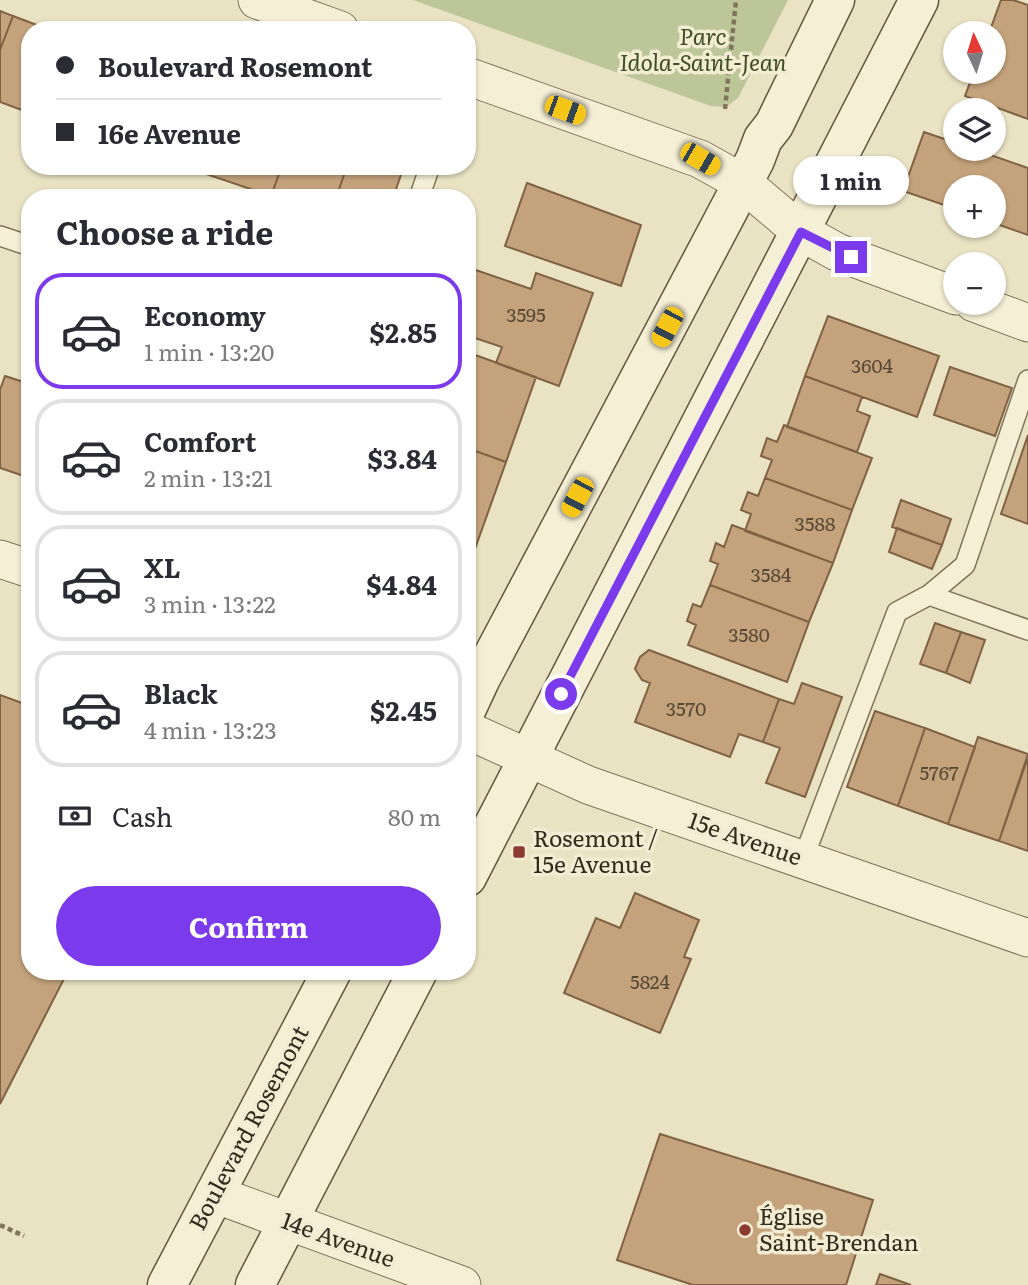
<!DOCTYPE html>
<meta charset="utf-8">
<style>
body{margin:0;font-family:Literata,serif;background:#f2f2f3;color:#2b2b33;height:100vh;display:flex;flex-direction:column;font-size:26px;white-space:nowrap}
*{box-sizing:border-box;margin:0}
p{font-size:23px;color:#7c7c81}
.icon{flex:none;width:38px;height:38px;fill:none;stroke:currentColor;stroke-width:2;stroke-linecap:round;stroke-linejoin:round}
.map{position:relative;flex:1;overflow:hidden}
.panel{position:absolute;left:21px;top:189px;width:455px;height:791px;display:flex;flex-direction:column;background:#fff;border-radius:28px;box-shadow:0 2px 5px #0004}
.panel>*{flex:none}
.hud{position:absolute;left:21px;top:21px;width:455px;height:154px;border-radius:28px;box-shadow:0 2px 5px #0004;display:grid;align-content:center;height:154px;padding:0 35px;background:#fff}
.needle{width:46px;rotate:356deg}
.buttons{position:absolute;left:943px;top:21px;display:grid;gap:14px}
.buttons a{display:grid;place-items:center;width:63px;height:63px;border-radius:50%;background:#fff;box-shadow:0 2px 5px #0004;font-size:35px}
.end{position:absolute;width:32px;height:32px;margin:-16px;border:9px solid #7c3aed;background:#fff;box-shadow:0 0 0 4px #fff}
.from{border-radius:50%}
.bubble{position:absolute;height:49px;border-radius:24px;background:#fff;box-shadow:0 2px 5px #0004;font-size:23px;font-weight:700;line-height:49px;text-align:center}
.car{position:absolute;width:21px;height:42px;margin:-21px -10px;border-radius:9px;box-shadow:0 0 5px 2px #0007;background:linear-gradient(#f5c518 24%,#345 0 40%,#f5c518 0 76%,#345 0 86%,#f5c518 0)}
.hud b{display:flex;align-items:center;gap:24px;height:66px;font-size:26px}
.hud b+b{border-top:2px solid #e1e1e2}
.hud i{width:18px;height:18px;background:#2b2b33}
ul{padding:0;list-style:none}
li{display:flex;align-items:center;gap:21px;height:116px;margin:0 14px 10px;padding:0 21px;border:4px solid #e1e1e2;border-radius:28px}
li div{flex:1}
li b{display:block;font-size:26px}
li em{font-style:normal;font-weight:700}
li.selected{border-color:#7c3aed}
li>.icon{width:63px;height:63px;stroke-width:1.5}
h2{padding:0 35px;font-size:32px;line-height:84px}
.pay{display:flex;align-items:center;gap:18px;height:77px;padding:0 35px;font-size:26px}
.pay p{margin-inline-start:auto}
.button{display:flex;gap:14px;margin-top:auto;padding:14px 35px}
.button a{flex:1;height:80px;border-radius:42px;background:#7c3aed;color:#fff;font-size:28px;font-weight:700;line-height:80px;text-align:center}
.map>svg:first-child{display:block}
.green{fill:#bcc698}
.building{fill:#c4a37c;stroke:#7f6244;stroke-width:2}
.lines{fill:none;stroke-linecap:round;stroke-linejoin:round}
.lane-casing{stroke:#82745c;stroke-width:22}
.street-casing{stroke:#82745c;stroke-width:39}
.secondary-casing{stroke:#64563f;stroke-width:41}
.path{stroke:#82745c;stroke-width:4.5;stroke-dasharray:5 3.5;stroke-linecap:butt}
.lane{stroke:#f5efd5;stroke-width:19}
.street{stroke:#f5efd5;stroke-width:37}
.secondary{stroke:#f5efd5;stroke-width:38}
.route{stroke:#7c3aed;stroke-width:9}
.poi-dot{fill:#8b3b31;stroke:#f2ecd2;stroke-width:2.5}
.labels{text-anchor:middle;stroke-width:7;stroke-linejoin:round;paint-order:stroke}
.number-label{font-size:19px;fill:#574936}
.park-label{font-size:23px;font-style:italic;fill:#404e27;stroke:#f2ecd2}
.poi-label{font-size:23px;fill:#332b1e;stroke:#f2ecd2;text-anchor:start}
.street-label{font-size:23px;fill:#332b1e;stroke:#f2ecd2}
</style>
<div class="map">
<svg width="1028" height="1285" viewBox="0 0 1028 1285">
<rect width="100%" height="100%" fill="#e9e2c3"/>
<path class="green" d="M 413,0 L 788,0 L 738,98 L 726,107 L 711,106 Z"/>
<path class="building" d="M 1001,0 L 1013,0 L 1028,5 L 1028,119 L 965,96 L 974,72 L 994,72 L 994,33 L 989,33 Z
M 0,11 L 13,16 L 0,50 Z
M 13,16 L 50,30 L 30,30 L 30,113 L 0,102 L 0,50 Z
M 924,132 L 956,143 L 956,149 L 973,149 L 1028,168 L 1028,235 L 994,223 L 994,187 L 956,187 L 956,209 L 903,191 Z
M 183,166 L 216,166 L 212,176 Z
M 216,166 L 282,166 L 271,196 L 212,176 Z
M 282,166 L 347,166 L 336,198 L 277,198 L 271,196 Z
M 347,166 L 404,166 L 393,198 L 336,198 Z
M 527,183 L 641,225 L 621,286 L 505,246 Z
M 467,267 L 531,289 L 536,273 L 593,293 L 559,386 L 496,363 L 502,347 L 475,338 L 470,353 L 467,352 Z
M 828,316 L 939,356 L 917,417 L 805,376 Z
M 467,352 L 536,377 L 506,462 L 467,448 Z
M 950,367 L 1012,388 L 995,436 L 934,415 Z
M 5,376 L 30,384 L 30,478 L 0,468 L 0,390 Z
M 805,376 L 862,397 L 857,411 L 870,416 L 857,452 L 787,427 Z
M 784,425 L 872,458 L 852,510 L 765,478 L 772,460 L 761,456 L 767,438 L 777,442 Z
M 1028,435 L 1028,524 L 1001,514 Z
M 467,448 L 506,462 L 476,546 L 467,543 Z
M 765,478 L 852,510 L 833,563 L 745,531 L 751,514 L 741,510 L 748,492 L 758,496 Z
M 901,500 L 951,519 L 942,545 L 892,527 Z
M 732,525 L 833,563 L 809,622 L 710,585 L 718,564 L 710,561 L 716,543 L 724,547 Z
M 897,528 L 942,545 L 932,569 L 889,552 Z
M 467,543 L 476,546 L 467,573 Z
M 710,585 L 809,622 L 787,682 L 688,645 L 696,625 L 687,621 L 693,604 L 701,607 Z
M 935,623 L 961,632 L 946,673 L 920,664 Z
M 961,632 L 985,640 L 970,683 L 946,673 Z
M 649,650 L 779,699 L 763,742 L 739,734 L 730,757 L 635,722 L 650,683 L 642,680 L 635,669 L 640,657 Z
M 802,683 L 842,697 L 805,797 L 766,783 L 780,748 L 763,742 L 779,699 L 794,704 Z
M 0,695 L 30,706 L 30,971 L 68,971 L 0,1104 Z
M 875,711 L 925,728 L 898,806 L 847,787 Z
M 925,728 L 975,747 L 948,824 L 898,806 Z
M 978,737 L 1028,754 L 999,841 L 948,824 Z
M 1027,760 L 1028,760 L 1028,851 L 999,841 Z
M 635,893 L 699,920 L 684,957 L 691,959 L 660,1033 L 564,993 L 596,918 L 620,928 Z
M 660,1134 L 873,1200 L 846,1285 L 693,1285 L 617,1260 Z
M 880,1274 L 911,1285 L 876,1285 Z"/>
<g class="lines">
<g class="lane-casing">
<path id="lane" d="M 419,198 L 430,166
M 0,236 L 30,246
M 929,595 L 1028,630
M 803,859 L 897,612 L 929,595 L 965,565 L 1028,380"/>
</g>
<g class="street-casing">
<path id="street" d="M 257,0 L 340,30
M 467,76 L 700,159 L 743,183 L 801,232 L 837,252 L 956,296
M 974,303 L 1028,323
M 0,559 L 30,569
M 467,730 L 588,785 L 1028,938
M 214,1194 L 462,1285"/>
</g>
<g class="secondary-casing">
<path id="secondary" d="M 467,708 L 480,680 L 755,160 L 763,139 L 774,125 L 835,0
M 467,877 L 919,0
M 167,1285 L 332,971
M 255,1285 L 418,971"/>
</g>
<path class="path" d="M 725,109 L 736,0
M 0,1225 L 24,1236"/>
<use href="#lane" class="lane"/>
<use href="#street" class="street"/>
<use href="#secondary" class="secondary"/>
</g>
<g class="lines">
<path class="route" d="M 561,694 L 801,232 L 851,257"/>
</g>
<g class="poi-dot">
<rect x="512" y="845" width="14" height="14" rx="3.5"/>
<circle cx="745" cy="1230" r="7"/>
</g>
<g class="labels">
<g class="number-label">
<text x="526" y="322">3595</text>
<text x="872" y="373">3604</text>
<text x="815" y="531">3588</text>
<text x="771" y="582">3584</text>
<text x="749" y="642">3580</text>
<text x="686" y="716">3570</text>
<text x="939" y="780">5767</text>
<text x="650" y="989">5824</text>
</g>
<g class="park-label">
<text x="703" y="45">Parc<tspan x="703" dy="26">Idola-Saint-Jean</tspan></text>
</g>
<g class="poi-label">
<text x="533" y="847">Rosemont /<tspan x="533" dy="26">15e Avenue</tspan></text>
<text x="759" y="1225">Église<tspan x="759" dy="26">Saint-Brendan</tspan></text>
</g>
<g class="street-label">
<text transform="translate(745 839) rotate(19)" y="8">15e Avenue</text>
<text transform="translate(249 1128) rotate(-62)" y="8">Boulevard Rosemont</text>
<text transform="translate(338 1240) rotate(20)" y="8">14e Avenue</text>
</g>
</g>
</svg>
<div class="buttons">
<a><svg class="needle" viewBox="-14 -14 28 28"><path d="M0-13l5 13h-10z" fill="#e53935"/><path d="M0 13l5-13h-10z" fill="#7c7c81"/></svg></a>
<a><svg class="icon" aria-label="layers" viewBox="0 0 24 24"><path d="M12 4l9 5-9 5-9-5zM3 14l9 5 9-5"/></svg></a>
<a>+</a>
<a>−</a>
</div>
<i class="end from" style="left:561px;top:694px"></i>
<i class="end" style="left:851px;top:257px"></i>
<div class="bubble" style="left:793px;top:156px;width:116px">1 min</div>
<i class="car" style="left:565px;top:110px;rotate:110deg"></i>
<i class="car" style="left:700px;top:159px;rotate:120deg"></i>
<i class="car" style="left:667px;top:327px;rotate:208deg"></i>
<i class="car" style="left:577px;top:497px;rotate:208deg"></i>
<div class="hud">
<b><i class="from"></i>Boulevard Rosemont</b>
<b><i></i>16e Avenue</b>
</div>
<section class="panel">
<h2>Choose a ride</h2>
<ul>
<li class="selected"><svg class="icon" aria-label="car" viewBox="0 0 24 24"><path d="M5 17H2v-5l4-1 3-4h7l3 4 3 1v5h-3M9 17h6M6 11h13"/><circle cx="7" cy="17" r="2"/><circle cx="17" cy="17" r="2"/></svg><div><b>Economy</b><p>1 min · 13:20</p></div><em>$2.85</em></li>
<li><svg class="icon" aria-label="car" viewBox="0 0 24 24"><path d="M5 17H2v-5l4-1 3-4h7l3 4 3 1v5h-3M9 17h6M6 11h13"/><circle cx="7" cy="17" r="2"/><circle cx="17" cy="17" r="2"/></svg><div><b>Comfort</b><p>2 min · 13:21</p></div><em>$3.84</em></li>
<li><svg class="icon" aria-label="car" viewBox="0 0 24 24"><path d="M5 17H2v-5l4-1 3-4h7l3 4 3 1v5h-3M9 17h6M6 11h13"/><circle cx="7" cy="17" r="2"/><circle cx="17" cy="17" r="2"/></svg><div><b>XL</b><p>3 min · 13:22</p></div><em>$4.84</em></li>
<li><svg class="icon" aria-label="car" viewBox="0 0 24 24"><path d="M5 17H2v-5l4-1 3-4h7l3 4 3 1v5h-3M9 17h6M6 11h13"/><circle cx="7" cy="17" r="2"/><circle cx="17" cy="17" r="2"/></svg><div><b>Black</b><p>4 min · 13:23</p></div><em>$2.45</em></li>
</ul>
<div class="pay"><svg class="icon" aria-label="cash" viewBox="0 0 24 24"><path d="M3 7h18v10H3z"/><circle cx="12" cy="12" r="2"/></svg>Cash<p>80 m</p></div>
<div class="button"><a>Confirm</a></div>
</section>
</div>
